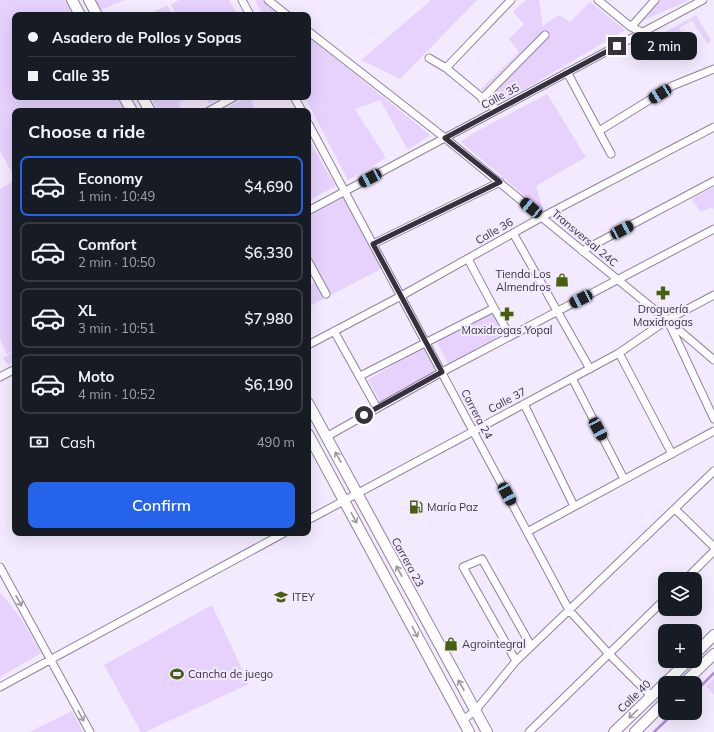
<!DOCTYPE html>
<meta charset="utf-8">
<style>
body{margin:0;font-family:Mulish,sans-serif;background:#242831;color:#f1f3f6;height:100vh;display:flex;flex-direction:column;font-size:15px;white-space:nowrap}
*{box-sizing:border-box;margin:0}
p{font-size:13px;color:#9ea1a6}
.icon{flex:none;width:22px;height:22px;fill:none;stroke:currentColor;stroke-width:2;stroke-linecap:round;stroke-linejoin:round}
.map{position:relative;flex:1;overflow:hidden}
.drawer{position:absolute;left:12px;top:108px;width:299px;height:428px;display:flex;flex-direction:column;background:#171b24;border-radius:8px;box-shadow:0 4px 16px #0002}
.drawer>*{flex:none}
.hud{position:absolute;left:12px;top:12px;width:299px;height:88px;border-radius:8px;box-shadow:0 4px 16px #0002;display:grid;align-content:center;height:88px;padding:0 16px;background:#171b24}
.controls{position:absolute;left:658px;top:572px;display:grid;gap:8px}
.controls a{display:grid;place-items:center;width:44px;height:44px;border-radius:8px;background:#171b24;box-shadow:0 4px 16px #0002;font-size:20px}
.end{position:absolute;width:18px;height:18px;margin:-9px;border:5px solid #37313e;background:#fff;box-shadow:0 0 0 2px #fff}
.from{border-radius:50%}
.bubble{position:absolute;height:28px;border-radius:8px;background:#171b24;box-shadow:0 4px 16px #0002;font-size:13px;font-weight:600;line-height:28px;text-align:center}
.car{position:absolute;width:12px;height:24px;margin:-12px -6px;border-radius:5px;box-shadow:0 0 3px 1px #0007;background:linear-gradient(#222 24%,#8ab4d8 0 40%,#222 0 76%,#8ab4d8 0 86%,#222 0)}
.hud b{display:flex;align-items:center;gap:14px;height:38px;font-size:15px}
.hud b+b{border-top:1px solid #363941}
.hud i{width:10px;height:10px;background:#f1f3f6}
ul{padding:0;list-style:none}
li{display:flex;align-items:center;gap:12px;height:60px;margin:0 8px 6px;padding:0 8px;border:2px solid #363941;border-radius:8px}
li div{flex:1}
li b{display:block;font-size:15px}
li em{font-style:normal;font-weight:600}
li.current{border-color:#2563eb}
li>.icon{width:36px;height:36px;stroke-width:1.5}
h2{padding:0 16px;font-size:18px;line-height:48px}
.pay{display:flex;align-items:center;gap:10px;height:44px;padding:0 16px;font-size:15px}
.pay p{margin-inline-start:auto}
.action{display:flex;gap:8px;margin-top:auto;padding:8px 16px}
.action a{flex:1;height:46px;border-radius:8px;background:#2563eb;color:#fff;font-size:16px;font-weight:600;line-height:46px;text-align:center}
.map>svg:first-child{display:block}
.green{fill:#e6d2fd}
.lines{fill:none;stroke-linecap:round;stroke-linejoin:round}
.stream{stroke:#b187db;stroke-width:2.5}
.street-casing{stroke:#90819f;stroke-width:9}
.secondary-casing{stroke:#90819f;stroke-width:12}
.street{stroke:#fff;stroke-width:7}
.secondary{stroke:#fff;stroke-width:10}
.oneway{stroke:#9b989e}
.route{stroke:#37313e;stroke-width:5}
.labels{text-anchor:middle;stroke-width:4;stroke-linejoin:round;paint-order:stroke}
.street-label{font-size:11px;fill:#37313e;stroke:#f4eaff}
.poi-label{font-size:11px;fill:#37313e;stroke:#f4eaff;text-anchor:start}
</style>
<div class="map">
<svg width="714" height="732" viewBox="0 0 714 732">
<rect width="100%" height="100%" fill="#f4eaff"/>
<path class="green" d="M 0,0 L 65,0 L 73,15 L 15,15 L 15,97 L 118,97 L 126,111 L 15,111 L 15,178 L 0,151 Z
M 95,0 L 125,0 L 100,10 Z
M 179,0 L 229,0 L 238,15 L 176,15 L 171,5 Z
M 255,0 L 264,0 L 282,15 L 263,15 Z
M 431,0 L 477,0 L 400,79 L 361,60 Z
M 526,0 L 539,0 L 543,26 L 559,15 L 570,22 L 590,2 L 625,30 L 498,105 L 481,89 L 519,52 L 509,39 L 524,24 L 513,12 Z
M 658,0 L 690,0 L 637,23 Z
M 167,5 L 173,15 L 152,15 L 151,13 Z
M 696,15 L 711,40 L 708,44 L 692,21 L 679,28 L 693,51 L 685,56 L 675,42 L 663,48 L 656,37 Z
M 308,36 L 430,135 L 408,150 L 380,100 L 355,109 L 386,158 L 348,180 L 305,97 L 308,97 Z
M 547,94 L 586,157 L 536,186 L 544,212 L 461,142 L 470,135 Z
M 151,97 L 189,97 L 179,103 L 182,111 L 158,111 Z
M 205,97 L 223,97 L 209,104 Z
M 246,97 L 255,97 L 251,100 L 255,111 L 221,111 Z
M 308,139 L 336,186 L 308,201 Z
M 15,180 L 15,349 L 7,354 L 0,340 L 0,189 Z
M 714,187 L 714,210 L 712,207 L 701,212 L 691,199 Z
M 344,197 L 383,268 L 308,307 L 308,287 L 316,281 L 308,270 L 308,217 Z
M 495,311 L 508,335 L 449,366 L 437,342 Z
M 424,347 L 438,372 L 382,404 L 368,380 Z
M 15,351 L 15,361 L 8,365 L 3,358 Z
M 0,592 L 22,620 L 41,653 L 0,677 Z
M 212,605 L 249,684 L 145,732 L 141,732 L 104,665 Z
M 714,678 L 714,695 L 706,686 Z
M 72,711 L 83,732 L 29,732 Z"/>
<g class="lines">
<path class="stream" d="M 695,692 L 714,673
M 654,732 L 674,713"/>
<g class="street-casing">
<path id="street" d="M 242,0 L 250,15
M 268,0 L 287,15
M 598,0 L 631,27 L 642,32
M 631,27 L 655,0
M 308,31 L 445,138 L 667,320 L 714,360
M 429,58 L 446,68 L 497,110
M 446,68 L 511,0
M 567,72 L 611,154
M 294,97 L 302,111
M 482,99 L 545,35
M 209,111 L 234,97
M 308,123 L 569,610 L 609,654 L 651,696
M 599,131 L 672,86 L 714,69
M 308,211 L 703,0
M 513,233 L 590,369
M 373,244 L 500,182
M 582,251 L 714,181
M 468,259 L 494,308 L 510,336
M 308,261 L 326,294
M 669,323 L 714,419
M 334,331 L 377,408
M 308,345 L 401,296 L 542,217 L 714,127
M 619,353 L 672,454
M 360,376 L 494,308
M 0,377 L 15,369
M 572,378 L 624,479
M 524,404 L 574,506
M 326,437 L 442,372 L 714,229
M 675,509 L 714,547
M 308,520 L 619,353 L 667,320 L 714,295
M 527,532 L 714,431
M 0,567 L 90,732
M 686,579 L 714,551
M 516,661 L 463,567 L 482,559 L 531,646
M 0,687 L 284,533
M 463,720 L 475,711 L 516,661 L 714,471
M 529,732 L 665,599"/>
</g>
<g class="secondary-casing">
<path id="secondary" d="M 72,0 L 80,15
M 89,0 L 97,15
M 124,97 L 132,111
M 142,97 L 150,111
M 308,403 L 487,732
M 308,434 L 469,732
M 695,654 L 714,635
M 684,683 L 714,654
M 614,732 L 688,661
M 635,732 L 665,702"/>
</g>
<use href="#street" class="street"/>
<use href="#secondary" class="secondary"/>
</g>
<defs><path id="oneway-shaft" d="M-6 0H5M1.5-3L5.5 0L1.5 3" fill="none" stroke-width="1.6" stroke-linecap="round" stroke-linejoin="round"/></defs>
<g class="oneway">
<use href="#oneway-shaft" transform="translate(338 457) rotate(-119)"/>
<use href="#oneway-shaft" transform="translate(354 518) rotate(62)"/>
<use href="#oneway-shaft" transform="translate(399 571) rotate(-119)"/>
<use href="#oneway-shaft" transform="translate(19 601) rotate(61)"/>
<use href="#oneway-shaft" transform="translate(415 632) rotate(62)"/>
<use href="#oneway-shaft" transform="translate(461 685) rotate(-119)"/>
<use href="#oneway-shaft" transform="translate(633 714) rotate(136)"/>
<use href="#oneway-shaft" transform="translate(81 716) rotate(62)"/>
</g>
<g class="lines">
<path class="route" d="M 364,415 L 442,372 L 373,244 L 500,182 L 445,138 L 617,46"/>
</g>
<defs>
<g id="shop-bare" transform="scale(1.08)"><path d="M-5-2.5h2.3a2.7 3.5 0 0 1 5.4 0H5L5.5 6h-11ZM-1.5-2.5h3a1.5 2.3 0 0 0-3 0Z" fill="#46600f" stroke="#f4eaff" stroke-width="2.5" paint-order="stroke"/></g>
<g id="pharmacy-bare" transform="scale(1.08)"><path d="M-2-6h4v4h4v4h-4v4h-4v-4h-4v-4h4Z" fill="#46600f" stroke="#f4eaff" stroke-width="2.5" paint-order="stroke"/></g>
<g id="fuel-bare" transform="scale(1.08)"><path d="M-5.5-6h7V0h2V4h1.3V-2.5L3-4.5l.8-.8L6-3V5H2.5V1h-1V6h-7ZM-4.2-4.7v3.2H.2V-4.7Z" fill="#46600f" stroke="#f4eaff" stroke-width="2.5" paint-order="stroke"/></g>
<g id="school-bare" transform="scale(1.08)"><path d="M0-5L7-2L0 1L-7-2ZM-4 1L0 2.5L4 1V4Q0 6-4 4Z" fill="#46600f" stroke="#f4eaff" stroke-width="2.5" paint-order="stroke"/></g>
<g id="stadium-bare" transform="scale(1.08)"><path d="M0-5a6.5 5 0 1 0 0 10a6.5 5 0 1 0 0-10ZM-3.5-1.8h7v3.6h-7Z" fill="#46600f" stroke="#f4eaff" stroke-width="2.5" paint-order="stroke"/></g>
</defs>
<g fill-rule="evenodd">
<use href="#shop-bare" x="562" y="280"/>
<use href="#pharmacy-bare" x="663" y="293"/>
<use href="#pharmacy-bare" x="507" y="314"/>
<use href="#fuel-bare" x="416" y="507"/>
<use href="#school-bare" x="281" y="597"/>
<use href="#shop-bare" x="451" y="644"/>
<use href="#stadium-bare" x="177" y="674"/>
</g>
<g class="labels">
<g class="street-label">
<text transform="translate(500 96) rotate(-28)" y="4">Calle 35</text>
<text transform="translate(494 231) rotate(-30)" y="4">Calle 36</text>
<text transform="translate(585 238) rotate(40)" y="4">Transversal 24C</text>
<text transform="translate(507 400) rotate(-28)" y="4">Calle 37</text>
<text transform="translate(477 414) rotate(62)" y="4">Carrera 24</text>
<text transform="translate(408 562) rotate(61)" y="4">Carrera 23</text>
<text transform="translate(634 696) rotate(-44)" y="4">Calle 40</text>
</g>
<g class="poi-label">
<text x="551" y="278" text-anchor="end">Tienda Los<tspan x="551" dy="13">Almendros</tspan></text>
<text x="663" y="313" text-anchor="middle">Droguería<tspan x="663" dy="13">Maxidrogas</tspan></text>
<text x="507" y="334" text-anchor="middle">Maxidrogas Yopal</text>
<text x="427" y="511">María Paz</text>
<text x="292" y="601">ITEY</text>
<text x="462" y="648">Agrointegral</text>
<text x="188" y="678">Cancha de juego</text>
</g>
</g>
</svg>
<div class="controls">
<a><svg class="icon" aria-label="layers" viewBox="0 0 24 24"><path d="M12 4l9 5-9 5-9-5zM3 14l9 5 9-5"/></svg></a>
<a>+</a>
<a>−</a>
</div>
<i class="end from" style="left:364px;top:415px"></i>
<i class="end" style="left:617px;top:46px"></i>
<div class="bubble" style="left:631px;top:32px;width:66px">2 min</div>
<i class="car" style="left:660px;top:94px;rotate:238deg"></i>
<i class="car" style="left:370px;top:178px;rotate:242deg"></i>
<i class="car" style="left:531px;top:208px;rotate:309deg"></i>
<i class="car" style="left:622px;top:230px;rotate:62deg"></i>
<i class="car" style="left:581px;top:299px;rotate:243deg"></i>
<i class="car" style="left:598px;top:429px;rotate:152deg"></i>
<i class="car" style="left:507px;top:494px;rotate:152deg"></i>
<div class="hud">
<b><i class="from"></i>Asadero de Pollos y Sopas</b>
<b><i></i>Calle 35</b>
</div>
<section class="drawer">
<h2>Choose a ride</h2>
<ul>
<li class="current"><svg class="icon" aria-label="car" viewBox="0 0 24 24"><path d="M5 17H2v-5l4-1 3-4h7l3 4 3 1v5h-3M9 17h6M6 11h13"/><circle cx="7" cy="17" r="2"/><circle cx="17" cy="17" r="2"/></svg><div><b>Economy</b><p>1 min · 10:49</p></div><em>$4,690</em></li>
<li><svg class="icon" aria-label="car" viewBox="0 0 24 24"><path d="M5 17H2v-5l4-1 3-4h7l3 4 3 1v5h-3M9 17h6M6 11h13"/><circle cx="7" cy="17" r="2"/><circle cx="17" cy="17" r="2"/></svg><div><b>Comfort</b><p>2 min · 10:50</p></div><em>$6,330</em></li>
<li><svg class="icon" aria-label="car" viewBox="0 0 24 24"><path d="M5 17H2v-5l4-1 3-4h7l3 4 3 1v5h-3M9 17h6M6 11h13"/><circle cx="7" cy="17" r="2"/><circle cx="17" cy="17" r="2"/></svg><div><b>XL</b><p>3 min · 10:51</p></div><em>$7,980</em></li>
<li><svg class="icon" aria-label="car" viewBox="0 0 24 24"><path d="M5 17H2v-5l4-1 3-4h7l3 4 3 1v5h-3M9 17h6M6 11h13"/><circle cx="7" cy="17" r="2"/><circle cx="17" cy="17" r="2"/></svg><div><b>Moto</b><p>4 min · 10:52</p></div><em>$6,190</em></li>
</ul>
<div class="pay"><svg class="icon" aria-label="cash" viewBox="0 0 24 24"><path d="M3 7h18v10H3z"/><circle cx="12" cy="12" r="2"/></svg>Cash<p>490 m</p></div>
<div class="action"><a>Confirm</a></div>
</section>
</div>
